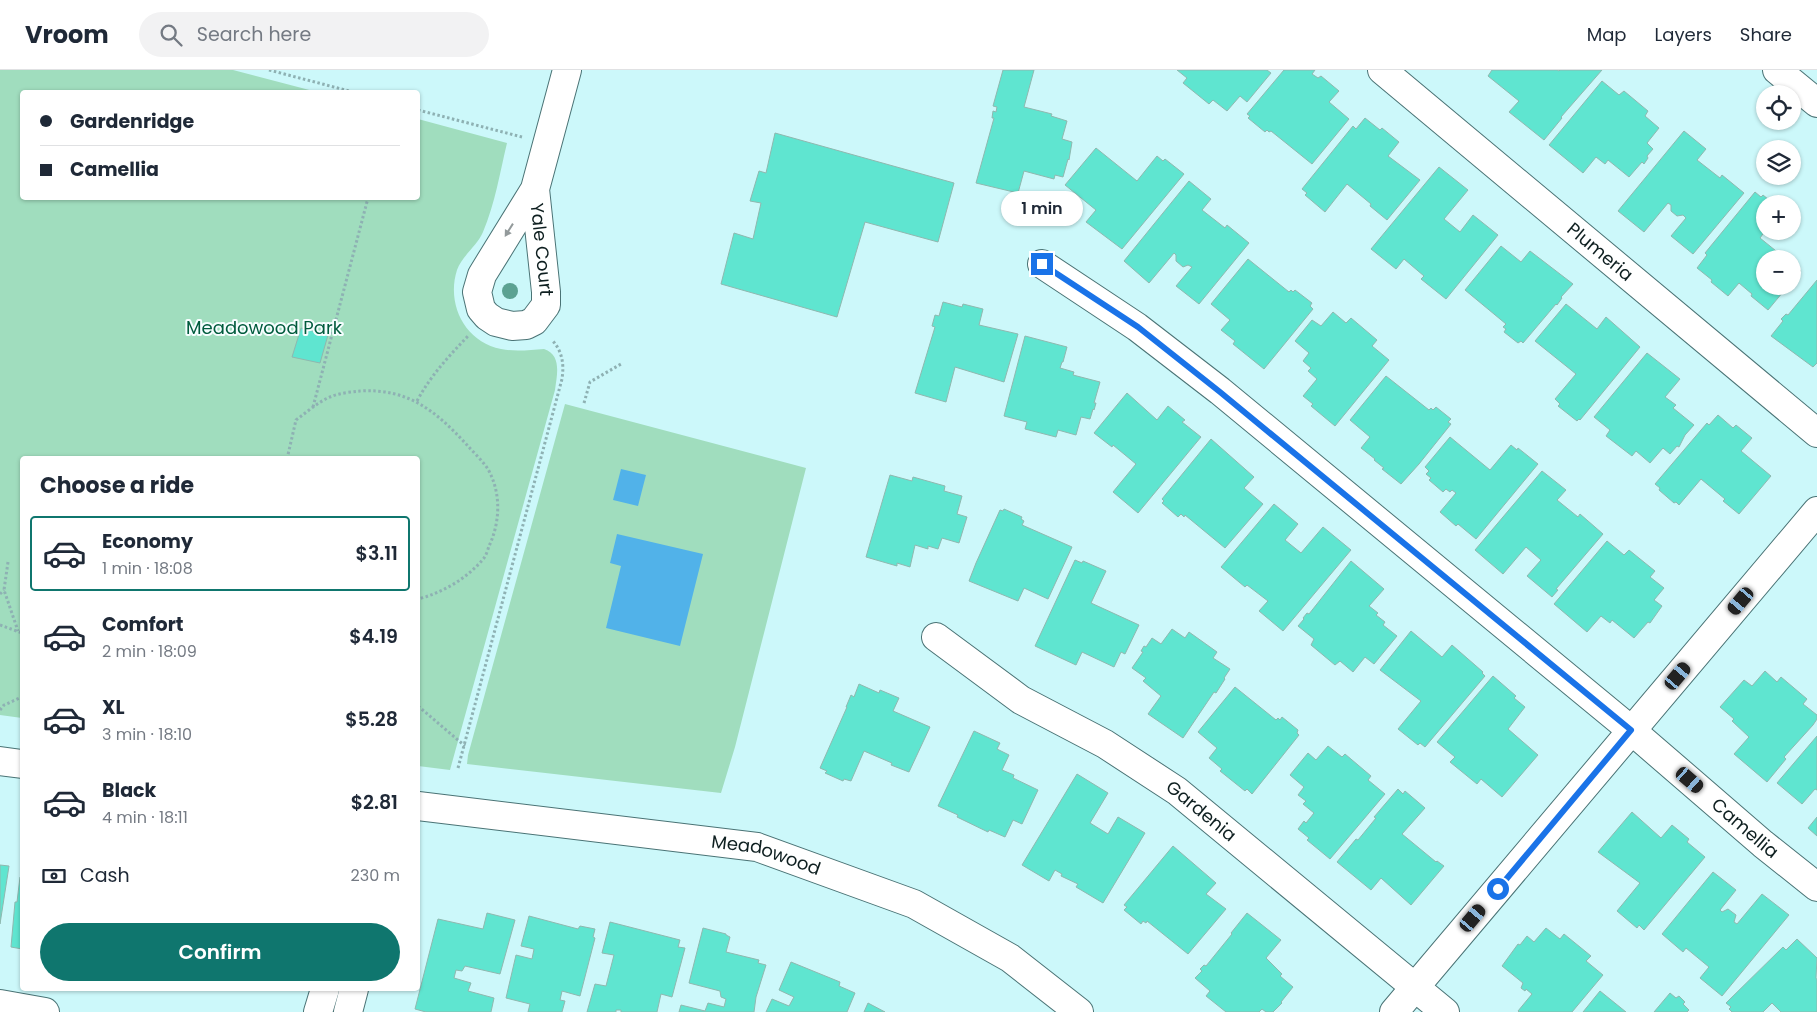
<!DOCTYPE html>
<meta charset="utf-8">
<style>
body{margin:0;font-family:Poppins,sans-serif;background:#f2f2f3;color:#1f2937;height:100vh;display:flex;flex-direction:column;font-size:19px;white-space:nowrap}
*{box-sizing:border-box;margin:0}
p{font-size:16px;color:#747a83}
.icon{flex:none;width:28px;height:28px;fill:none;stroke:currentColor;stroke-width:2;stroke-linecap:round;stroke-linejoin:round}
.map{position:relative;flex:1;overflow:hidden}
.side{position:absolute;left:20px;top:386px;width:400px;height:535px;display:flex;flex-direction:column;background:#fff;border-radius:5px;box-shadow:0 1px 4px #0004}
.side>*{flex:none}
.banner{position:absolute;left:20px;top:20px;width:400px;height:110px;border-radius:5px;box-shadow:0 1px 4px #0004;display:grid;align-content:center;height:110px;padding:0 20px;background:#fff}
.controls{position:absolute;left:1756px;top:15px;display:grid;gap:10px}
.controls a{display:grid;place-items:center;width:45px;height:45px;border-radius:50%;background:#fff;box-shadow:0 1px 4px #0004;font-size:25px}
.end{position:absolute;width:22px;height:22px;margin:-11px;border:6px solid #1a73e8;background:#fff;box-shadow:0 0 0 2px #fff}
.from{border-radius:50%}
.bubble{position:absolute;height:35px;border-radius:18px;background:#fff;box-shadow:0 1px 4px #0004;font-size:16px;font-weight:600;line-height:35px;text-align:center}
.car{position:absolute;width:15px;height:30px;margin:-15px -8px;border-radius:6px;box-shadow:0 0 4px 1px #0007;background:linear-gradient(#222 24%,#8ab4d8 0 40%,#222 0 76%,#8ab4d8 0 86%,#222 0)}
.banner b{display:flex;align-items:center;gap:18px;height:48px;font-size:19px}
.banner b+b{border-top:1px solid #e0e1e3}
.banner i{width:12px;height:12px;background:#1f2937}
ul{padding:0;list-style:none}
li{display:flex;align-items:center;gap:15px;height:75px;margin:0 10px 8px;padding:0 10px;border:2px solid transparent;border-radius:5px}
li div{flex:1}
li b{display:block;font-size:19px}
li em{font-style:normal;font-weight:600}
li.on{border-color:#0f766e}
li>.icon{width:45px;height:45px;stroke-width:1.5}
h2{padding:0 20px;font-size:22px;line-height:60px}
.pay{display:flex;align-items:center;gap:12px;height:55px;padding:0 20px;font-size:19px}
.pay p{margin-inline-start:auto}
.button{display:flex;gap:10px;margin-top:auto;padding:10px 20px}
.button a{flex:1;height:58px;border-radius:30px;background:#0f766e;color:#fff;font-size:20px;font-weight:600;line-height:58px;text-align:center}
header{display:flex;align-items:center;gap:30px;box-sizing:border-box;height:70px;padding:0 25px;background:#fff;border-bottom:1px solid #e0e1e3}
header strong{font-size:24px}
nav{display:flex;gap:28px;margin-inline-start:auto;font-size:18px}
.search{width:350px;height:45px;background:#f2f2f3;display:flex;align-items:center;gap:12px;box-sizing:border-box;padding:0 18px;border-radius:28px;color:#747a83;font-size:19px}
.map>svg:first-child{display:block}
.green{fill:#a0ddbe}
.water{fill:#51b2e9}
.building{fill:#5fe5d0;stroke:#8fb8af}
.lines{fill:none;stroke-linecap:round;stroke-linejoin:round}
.street-casing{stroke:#4a7375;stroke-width:30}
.secondary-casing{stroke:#4a7375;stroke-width:30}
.path{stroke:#8eb1b3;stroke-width:3;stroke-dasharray:2.5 2.5;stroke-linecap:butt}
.street{stroke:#fff;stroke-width:28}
.secondary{stroke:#fff;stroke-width:28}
.tree{fill:#5ca292}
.oneway{fill:#939a9b}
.route{stroke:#1a73e8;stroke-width:6}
.labels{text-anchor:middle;stroke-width:4;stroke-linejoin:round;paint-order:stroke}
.street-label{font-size:18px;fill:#0e1f20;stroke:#f5fdfe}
.park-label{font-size:18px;fill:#005b3d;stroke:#f5fdfe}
</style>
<header>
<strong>Vroom</strong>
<div class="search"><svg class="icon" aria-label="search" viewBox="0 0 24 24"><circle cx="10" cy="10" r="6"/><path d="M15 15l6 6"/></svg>Search here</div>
<nav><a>Map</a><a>Layers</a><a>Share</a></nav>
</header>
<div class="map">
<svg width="1817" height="942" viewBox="0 0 1817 942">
<rect width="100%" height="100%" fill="#ccf8fa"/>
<path class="green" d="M 0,0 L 233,0 L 317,22 L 22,22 L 22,128 L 418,128 L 418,49 L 507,73 C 500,102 495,134 483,162 C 477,176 462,186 457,200 C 446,234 465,272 501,279 C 515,282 530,280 544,279 C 562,285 557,305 555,320 L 450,700 L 418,696 L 418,389 L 22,389 L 22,648 L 0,645 Z
M 565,334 L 806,398 L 735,677 L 721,723 L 467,694 L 468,685 Z"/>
<path class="water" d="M 621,399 L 646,405 L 638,436 L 613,430 Z
M 617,464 L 703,484 L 680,576 L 606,558 L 621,496 L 610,493 Z"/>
<path class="building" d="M 1003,0 L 1034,0 L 1024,37 L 1052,44 L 1051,46 L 1067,51 L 1062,69 L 1072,72 L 1069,90 L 1068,89 L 1063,107 L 1055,105 L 1054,109 L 1024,101 L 1018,123 L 976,113 L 994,48 L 992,48 L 993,41 L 996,42 L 997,37 L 993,36 Z
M 1177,0 L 1267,0 L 1271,3 L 1247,32 L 1240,26 L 1227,41 L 1213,30 L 1209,34 L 1183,13 L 1187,8 Z
M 1284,0 L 1315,0 L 1312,4 L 1318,8 L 1321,6 L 1339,21 L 1329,32 L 1349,49 L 1312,94 L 1271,61 L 1269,62 L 1267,60 L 1265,62 L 1248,48 L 1250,46 L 1247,44 Z
M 1492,0 L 1557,0 L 1559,1 L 1560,0 L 1602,0 L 1561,47 L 1562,48 L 1544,70 L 1509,42 L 1519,31 L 1488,6 Z
M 1602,11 L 1619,25 L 1624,21 L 1648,41 L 1645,46 L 1659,58 L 1647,73 L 1653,79 L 1647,86 L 1648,88 L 1644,94 L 1642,92 L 1629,107 L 1608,90 L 1605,94 L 1596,87 L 1583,103 L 1549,75 Z
M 1365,48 L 1380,60 L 1382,58 L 1399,72 L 1388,86 L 1420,110 L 1387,150 L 1370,136 L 1371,134 L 1347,114 L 1325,142 L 1305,125 L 1307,123 L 1302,119 L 1353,56 L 1356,59 Z
M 1684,61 L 1706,79 L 1697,90 L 1720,108 L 1722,105 L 1744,123 L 1693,184 L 1671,166 L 1686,148 L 1683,145 L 1677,146 L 1671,141 L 1671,135 L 1668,133 L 1644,162 L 1618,141 Z
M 775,63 L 954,113 L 938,172 L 865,152 L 837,247 L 721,214 L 734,163 L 753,169 L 761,133 L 750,131 L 759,101 L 766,103 Z
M 1096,78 L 1137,111 L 1157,86 L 1163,91 L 1165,89 L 1184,104 L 1122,179 L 1086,152 L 1096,140 L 1065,115 Z
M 1439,97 L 1468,120 L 1444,149 L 1460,162 L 1473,145 L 1498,165 L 1446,229 L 1421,209 L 1424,206 L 1404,189 L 1396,199 L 1371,179 Z
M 1189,111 L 1211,129 L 1202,140 L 1225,158 L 1227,155 L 1249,173 L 1199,234 L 1176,216 L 1192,197 L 1188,195 L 1183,197 L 1176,191 L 1176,185 L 1174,183 L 1149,213 L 1124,191 Z
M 1755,122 L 1761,127 L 1763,125 L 1774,134 L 1765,134 L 1765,161 L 1760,168 L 1786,189 L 1765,189 L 1765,216 L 1788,216 L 1768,240 L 1751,226 L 1752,224 L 1739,213 L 1728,226 L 1711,212 L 1712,210 L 1697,198 L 1707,185 L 1705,183 Z
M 1501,176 L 1521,192 L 1530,181 L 1573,214 L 1561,227 L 1562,228 L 1557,235 L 1556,234 L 1523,273 L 1521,271 L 1518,273 L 1504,262 L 1506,259 L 1503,257 L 1506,254 L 1465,220 Z
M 1248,189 L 1289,222 L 1291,220 L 1293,222 L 1295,220 L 1312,233 L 1310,236 L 1313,239 L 1264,299 L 1233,274 L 1235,271 L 1221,260 L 1230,250 L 1211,234 Z
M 1792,194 L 1801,201 L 1792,211 Z
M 1817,210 L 1817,293 L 1813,297 L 1771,266 L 1783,251 L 1781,249 L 1786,244 L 1788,245 Z
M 943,232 L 962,237 L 963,234 L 983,239 L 979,255 L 1018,264 L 1004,312 L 955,297 L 946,332 L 915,323 L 935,257 L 932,256 L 935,245 L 939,246 Z
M 1566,234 L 1597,259 L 1606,247 L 1640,277 L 1580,350 L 1579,349 L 1577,351 L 1558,336 L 1560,334 L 1555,329 L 1576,304 L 1535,271 Z
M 1333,242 L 1346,253 L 1351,248 L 1377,270 L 1372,276 L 1389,290 L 1335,356 L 1311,336 L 1313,334 L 1303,326 L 1317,309 L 1308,301 L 1311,298 L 1303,291 L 1309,283 L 1295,271 L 1312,250 L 1321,256 Z
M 301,258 L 328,265 L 320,293 L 292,287 Z
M 1025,266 L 1067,277 L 1063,292 L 1062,292 L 1060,298 L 1074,302 L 1073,305 L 1100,312 L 1094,333 L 1096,333 L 1094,340 L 1093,339 L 1090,349 L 1081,347 L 1076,365 L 1058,360 L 1056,367 L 1025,359 L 1027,352 L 1004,346 Z
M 1647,283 L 1680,309 L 1665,327 L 1676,335 L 1673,338 L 1694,355 L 1685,365 L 1679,377 L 1677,376 L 1670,384 L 1663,378 L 1650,393 L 1636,381 L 1632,386 L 1606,366 L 1610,360 L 1594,347 Z
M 1386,306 L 1429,340 L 1431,338 L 1433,340 L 1436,337 L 1451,349 L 1448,352 L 1451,354 L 1419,394 L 1401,414 L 1382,399 L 1384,398 L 1374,390 L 1375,389 L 1361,378 L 1370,367 L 1350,350 Z
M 1127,323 L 1157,350 L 1168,336 L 1185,350 L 1182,352 L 1201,367 L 1138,443 L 1113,422 L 1136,394 L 1113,375 L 1112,377 L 1094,363 Z
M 1718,345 L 1733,358 L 1736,355 L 1752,368 L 1741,381 L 1771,406 L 1739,444 L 1723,431 L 1725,429 L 1701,409 L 1679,435 L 1676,432 L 1674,433 L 1659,420 L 1660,418 L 1655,414 L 1707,353 L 1709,355 Z
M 1450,367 L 1490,400 L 1511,375 L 1517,380 L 1518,378 L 1538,394 L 1476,469 L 1458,454 L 1456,456 L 1440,442 L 1456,423 L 1452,420 L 1450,422 L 1446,419 L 1443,422 L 1429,410 L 1431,408 L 1426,404 L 1429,401 L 1425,397 Z
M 1211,369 L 1254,407 L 1244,418 L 1263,434 L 1225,478 L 1185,445 L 1184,447 L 1181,444 L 1178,447 L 1162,433 L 1164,431 L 1162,429 Z
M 1542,401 L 1566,420 L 1557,430 L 1578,447 L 1580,444 L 1603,464 L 1556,519 L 1558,520 L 1552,527 L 1527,506 L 1541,490 L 1526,477 L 1503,504 L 1475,480 Z
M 890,405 L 912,411 L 913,407 L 945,416 L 944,421 L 962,426 L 957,444 L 967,447 L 959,473 L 942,468 L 938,479 L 928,476 L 928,479 L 915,475 L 910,497 L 897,493 L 897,496 L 866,487 Z
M 1274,434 L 1298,454 L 1285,470 L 1301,483 L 1323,457 L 1351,480 L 1283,561 L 1259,541 L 1268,531 L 1247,515 L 1245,517 L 1221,497 Z
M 1004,439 L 1022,447 L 1021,449 L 1024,451 L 1022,455 L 1072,477 L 1048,529 L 1024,518 L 1018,531 L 969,511 L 976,493 L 1000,440 L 1003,441 Z
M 1607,471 L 1624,485 L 1629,480 L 1655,501 L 1650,507 L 1664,518 L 1654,530 L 1662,536 L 1650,553 L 1648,552 L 1634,568 L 1612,550 L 1610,553 L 1601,546 L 1587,562 L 1554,534 Z
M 1075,490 L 1082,493 L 1083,491 L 1106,501 L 1091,533 L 1139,555 L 1125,584 L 1121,582 L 1114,597 L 1082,582 L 1076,595 L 1035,576 Z
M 1351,491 L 1384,519 L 1369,536 L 1378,543 L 1376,545 L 1385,552 L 1383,555 L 1397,566 L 1374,594 L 1365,587 L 1353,602 L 1340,591 L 1335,595 L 1311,575 L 1314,569 L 1298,556 L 1304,549 L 1303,548 L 1307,543 L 1309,544 Z
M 1172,559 L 1185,568 L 1189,562 L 1217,582 L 1213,588 L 1230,599 L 1224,608 L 1225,609 L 1216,623 L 1214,622 L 1183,668 L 1148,644 L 1161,626 L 1143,611 L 1146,608 L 1132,598 L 1143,582 L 1141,581 L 1144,576 L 1146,577 L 1152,568 L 1161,574 Z
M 1411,561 L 1442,587 L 1452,575 L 1483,602 L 1482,603 L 1485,606 L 1425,677 L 1420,673 L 1418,675 L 1398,659 L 1421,631 L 1380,600 Z
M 1765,601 L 1777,612 L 1781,607 L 1807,629 L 1803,634 L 1817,645 L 1817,649 L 1813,655 L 1784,687 L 1786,689 L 1767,712 L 1734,684 L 1749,667 L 1732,651 L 1734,649 L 1720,637 L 1744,610 L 1752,616 Z
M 1493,606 L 1516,626 L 1514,628 L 1525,637 L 1508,659 L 1538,685 L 1502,727 L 1481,709 L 1477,714 L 1450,692 L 1455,687 L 1437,672 Z
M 859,614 L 879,623 L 880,620 L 899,628 L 893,641 L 930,657 L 909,702 L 891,695 L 892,693 L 864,681 L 851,711 L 844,709 L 843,711 L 825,703 L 827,701 L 820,698 L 847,637 L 846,637 L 851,625 L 854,627 Z
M 1235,617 L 1276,650 L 1278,648 L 1280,650 L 1282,647 L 1298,660 L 1297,663 L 1299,665 L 1252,724 L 1247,719 L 1245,721 L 1220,701 L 1222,699 L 1209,688 L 1217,678 L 1198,662 Z
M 974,661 L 1000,673 L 997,679 L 1009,685 L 1002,700 L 1014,705 L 1013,708 L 1038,720 L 1022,754 L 1013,750 L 1005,767 L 989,760 L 988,762 L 957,747 L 958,745 L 938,736 Z
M 1817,666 L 1817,720 L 1815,719 L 1802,734 L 1777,713 Z
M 1328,676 L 1342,687 L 1345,684 L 1371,706 L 1368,710 L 1385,724 L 1330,789 L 1307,770 L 1309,768 L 1298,759 L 1304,751 L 1306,753 L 1314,743 L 1303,734 L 1306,731 L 1298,725 L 1304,717 L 1290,705 L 1308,683 L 1316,690 Z
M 1077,704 L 1108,723 L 1090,753 L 1108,764 L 1118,747 L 1145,763 L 1103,833 L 1076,817 L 1078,814 L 1061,806 L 1062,804 L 1055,800 L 1049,811 L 1022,795 Z
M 1398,719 L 1403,724 L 1405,721 L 1425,738 L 1402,764 L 1436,792 L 1437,791 L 1444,796 L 1411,835 L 1381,808 L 1371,820 L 1337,792 L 1356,769 L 1358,770 L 1376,748 L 1374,747 Z
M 1632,742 L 1661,768 L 1672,755 L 1689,769 L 1687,772 L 1705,787 L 1644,860 L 1639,855 L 1637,858 L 1617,841 L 1640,813 L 1598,782 Z
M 1817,747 L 1817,766 L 1808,758 Z
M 1173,776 L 1216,813 L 1206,824 L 1226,839 L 1188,884 L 1147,851 L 1146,853 L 1143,851 L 1141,854 L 1124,840 L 1127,837 L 1124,835 Z
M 0,795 L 9,796 L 0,854 Z
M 1713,802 L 1736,820 L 1720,840 L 1722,842 L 1728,839 L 1736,845 L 1734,852 L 1737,854 L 1762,824 L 1789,845 L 1722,926 L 1700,908 L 1709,897 L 1686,878 L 1683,882 L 1662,864 Z
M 20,807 L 22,808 L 22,879 L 11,877 L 15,832 L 17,832 Z
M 487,843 L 515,850 L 500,904 L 465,896 L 462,901 L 456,900 L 454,908 L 471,913 L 468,921 L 494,928 L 491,942 L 426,942 L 415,939 L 438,849 L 483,859 Z
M 1247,843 L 1281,870 L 1266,888 L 1282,904 L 1280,906 L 1293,917 L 1281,932 L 1282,933 L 1273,942 L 1266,942 L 1262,939 L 1259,942 L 1226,942 L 1206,926 L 1210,921 L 1195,908 L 1202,901 L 1200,899 L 1204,895 L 1206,896 L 1232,864 L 1231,863 Z
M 529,846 L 578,859 L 580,856 L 595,859 L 593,867 L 595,868 L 580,926 L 562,921 L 560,930 L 565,931 L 562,942 L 528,942 L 530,934 L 506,928 L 516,885 L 532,889 L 534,879 L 521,876 Z
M 610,852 L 680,870 L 678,877 L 685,878 L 672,927 L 661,924 L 657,942 L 621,942 L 621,940 L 616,940 L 616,942 L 587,942 L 595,914 L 606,916 L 614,885 L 602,883 Z
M 703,858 L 726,864 L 726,865 L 730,867 L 726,882 L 759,890 L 758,893 L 766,895 L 756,927 L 754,942 L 679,942 L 681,935 L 705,941 L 708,933 L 724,937 L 726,929 L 721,927 L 720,921 L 689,913 Z
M 1546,858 L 1560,869 L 1564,864 L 1591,886 L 1586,891 L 1603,905 L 1572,942 L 1519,942 L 1518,941 L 1532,924 L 1526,919 L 1525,921 L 1521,918 L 1523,913 L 1502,896 L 1518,874 L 1520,875 L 1527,866 L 1534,872 Z
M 1797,869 L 1817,888 L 1816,908 L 1817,910 L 1817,942 L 1781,942 L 1772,933 L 1763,942 L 1732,942 L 1729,939 L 1731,937 L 1726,933 L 1783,877 L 1786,880 Z
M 791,892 L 840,912 L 839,916 L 855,923 L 847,942 L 766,942 L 772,929 L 789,936 L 794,927 L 779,920 Z
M 1600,921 L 1626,942 L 1583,942 Z
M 1670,923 L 1676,928 L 1679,926 L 1685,932 L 1683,934 L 1689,940 L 1687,942 L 1654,942 Z
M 868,933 L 885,942 L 864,942 Z"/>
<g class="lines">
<g class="street-casing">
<g id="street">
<path id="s1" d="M 1382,0 L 1817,363"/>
<path id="s2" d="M 535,119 L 546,222 L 546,235 L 534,251 L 526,255 L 512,256 L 496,252 L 487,246 L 481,239 L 477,222 L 482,205 L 535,119 L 567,0"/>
<path id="s3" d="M 1042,194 L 1137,257 L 1220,321 L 1631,660 L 1763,774 L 1817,817"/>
<path id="s4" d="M 936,567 L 1021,630 L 1105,674 L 1177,721 L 1445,942"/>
<path d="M 0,934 L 45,942"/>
<path d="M 1394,942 L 1817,441"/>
</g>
</g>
<g class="secondary-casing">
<g id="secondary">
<path d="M 1777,0 L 1817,33"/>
<path d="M 0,691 L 22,694"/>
<path id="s5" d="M 418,736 L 757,777 L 914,834 L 1010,888 L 1079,942"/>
<path d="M 318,942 L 325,919"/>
<path d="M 348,942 L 354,919"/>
</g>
</g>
<path class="path" d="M 269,0 L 353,22
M 418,40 L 522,67
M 417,331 C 431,305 449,286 469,265
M 584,333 L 590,312 L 621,294
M 313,337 L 368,128
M 287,389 L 296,350 C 307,342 318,332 330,327 C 339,323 351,322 360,321 C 408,318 436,341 467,375 C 474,383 484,392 489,401 C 501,424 500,451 490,474 C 488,478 487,484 484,488 C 468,508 442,523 418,529
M 8,492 L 4,520 L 18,561
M 0,524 L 4,520
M 0,555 L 22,563
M 418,636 L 465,676
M 0,640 L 4,635 L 22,627
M 458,698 L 562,309 C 564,295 563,282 552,270"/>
<use href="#street" class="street"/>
<use href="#secondary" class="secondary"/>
</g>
<circle class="tree" cx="510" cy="221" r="8"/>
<defs><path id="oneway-solid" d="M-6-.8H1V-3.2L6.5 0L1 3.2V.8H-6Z" transform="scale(1.25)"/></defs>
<use class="oneway" href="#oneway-solid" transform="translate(509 160) rotate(122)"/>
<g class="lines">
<path class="route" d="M 1042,194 L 1138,257 L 1220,322 L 1631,660 L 1498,819"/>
</g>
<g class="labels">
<g class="street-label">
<text dy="6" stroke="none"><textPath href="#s2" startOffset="61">Yale Court</textPath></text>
<text dy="6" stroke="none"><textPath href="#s1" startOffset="284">Plumeria</textPath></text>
<text dy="6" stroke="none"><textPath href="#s4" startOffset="318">Gardenia</textPath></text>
<text dy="6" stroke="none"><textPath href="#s3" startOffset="902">Camellia</textPath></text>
<text dy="6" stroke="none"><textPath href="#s5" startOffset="352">Meadowood</textPath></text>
</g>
<g class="park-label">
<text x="264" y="264">Meadowood Park</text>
</g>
</g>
</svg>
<div class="controls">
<a><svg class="icon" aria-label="locate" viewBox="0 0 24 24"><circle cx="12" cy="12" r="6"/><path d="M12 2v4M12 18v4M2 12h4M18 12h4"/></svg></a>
<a><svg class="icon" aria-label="layers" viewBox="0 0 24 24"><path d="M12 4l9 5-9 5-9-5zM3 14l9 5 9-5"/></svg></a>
<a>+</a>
<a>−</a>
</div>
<i class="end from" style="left:1498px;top:819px"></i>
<i class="end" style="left:1042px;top:194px"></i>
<div class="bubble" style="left:1001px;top:121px;width:82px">1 min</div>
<i class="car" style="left:1741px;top:531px;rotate:220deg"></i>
<i class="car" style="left:1678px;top:606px;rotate:40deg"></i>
<i class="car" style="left:1690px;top:710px;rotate:131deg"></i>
<i class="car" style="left:1473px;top:848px;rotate:40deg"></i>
<div class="banner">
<b><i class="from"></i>Gardenridge</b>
<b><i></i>Camellia</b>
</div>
<section class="side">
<h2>Choose a ride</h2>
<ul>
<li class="on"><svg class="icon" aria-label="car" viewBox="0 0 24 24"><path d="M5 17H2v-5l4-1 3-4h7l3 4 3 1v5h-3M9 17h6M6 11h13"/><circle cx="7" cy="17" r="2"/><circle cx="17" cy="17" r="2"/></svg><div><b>Economy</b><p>1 min · 18:08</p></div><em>$3.11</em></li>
<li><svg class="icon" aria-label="car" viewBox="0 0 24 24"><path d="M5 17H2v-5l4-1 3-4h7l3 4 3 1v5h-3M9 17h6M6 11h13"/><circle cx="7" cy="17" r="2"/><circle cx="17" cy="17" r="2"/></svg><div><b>Comfort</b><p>2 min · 18:09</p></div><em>$4.19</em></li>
<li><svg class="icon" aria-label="car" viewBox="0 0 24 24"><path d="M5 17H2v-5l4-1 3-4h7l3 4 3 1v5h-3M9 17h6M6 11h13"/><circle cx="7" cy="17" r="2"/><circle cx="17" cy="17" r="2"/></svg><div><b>XL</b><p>3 min · 18:10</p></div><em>$5.28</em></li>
<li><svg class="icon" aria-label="car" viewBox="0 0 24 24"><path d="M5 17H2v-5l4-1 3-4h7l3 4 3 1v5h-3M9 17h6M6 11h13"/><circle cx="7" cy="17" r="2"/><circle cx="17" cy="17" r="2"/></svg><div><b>Black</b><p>4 min · 18:11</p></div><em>$2.81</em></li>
</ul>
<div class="pay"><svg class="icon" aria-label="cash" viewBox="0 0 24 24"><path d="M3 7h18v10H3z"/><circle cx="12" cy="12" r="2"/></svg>Cash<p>230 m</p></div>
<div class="button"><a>Confirm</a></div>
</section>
</div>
